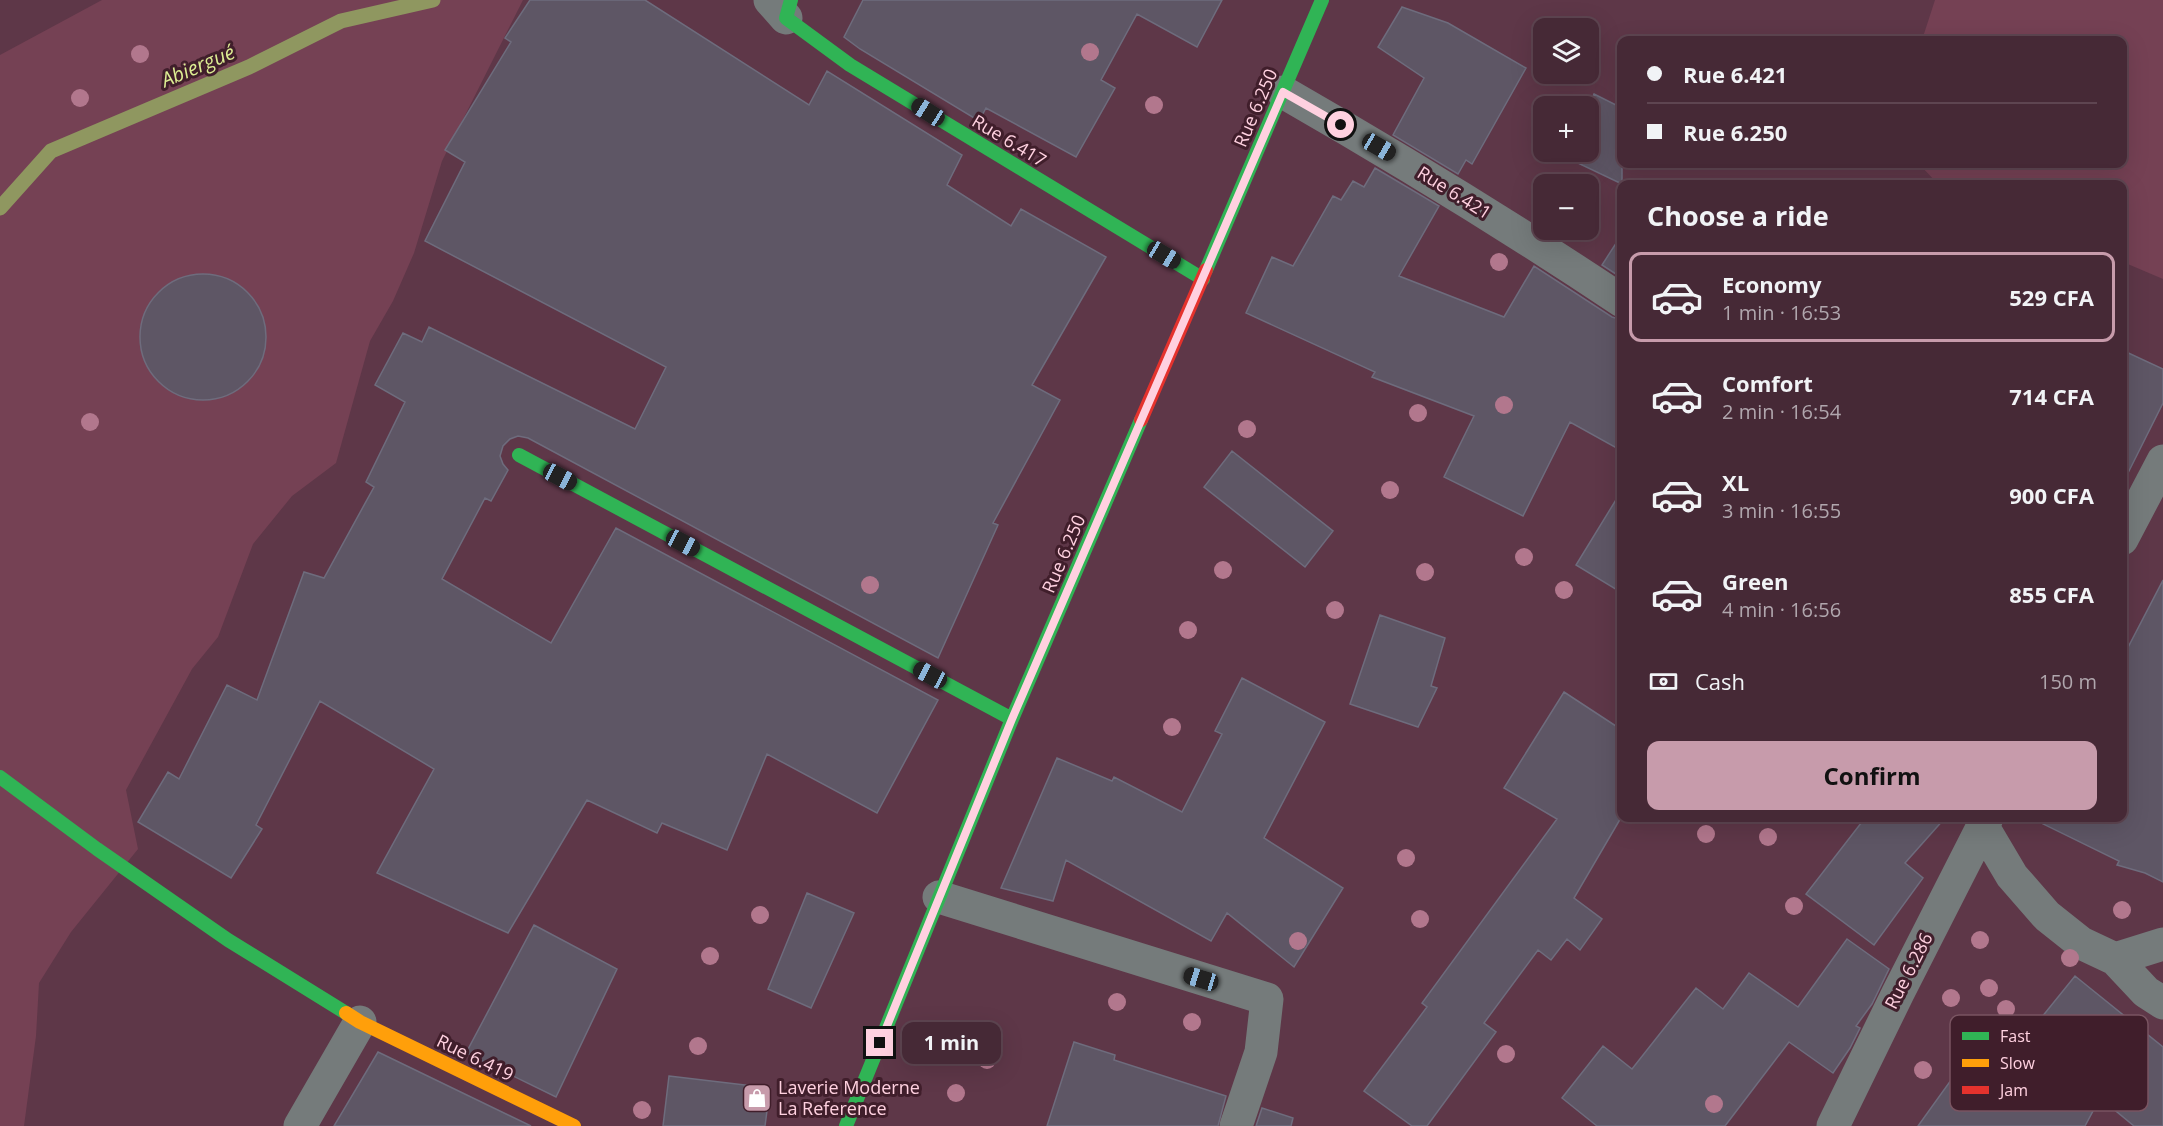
<!DOCTYPE html>
<meta charset="utf-8">
<style>
body{margin:0;font-family:"Open Sans",sans-serif;background:#503542;color:#f1f3f6;height:100vh;display:flex;flex-direction:column;font-size:22px;white-space:nowrap}
*{box-sizing:border-box;margin:0}
p{font-size:20px;color:#b0a6ad}
.icon{flex:none;width:33px;height:33px;fill:none;stroke:currentColor;stroke-width:2;stroke-linecap:round;stroke-linejoin:round}
.map{position:relative;flex:1;overflow:hidden}
.sheet{position:absolute;left:1617px;top:180px;width:510px;height:642px;display:flex;flex-direction:column;background:#462936;border-radius:12px;box-shadow:0 6px 24px #0002,0 0 0 2px #5e4551}
.sheet>*{flex:none}
.banner{position:absolute;left:1617px;top:36px;width:510px;height:132px;border-radius:12px;box-shadow:0 6px 24px #0002,0 0 0 2px #5e4551;display:grid;align-content:center;height:132px;padding:0 30px;background:#462936}
.controls{position:absolute;left:1533px;top:18px;display:grid;gap:12px}
.controls a{display:grid;place-items:center;width:66px;height:66px;border-radius:12px;background:#462936;box-shadow:0 6px 24px #0002,0 0 0 2px #5e4551;font-size:30px}
.end{position:absolute;width:27px;height:27px;margin:-14px;border:8px solid #ffd1e0;background:#111;box-shadow:0 0 0 3px #111}
.from{border-radius:50%}
.bubble{position:absolute;height:42px;border-radius:12px;background:#462936;box-shadow:0 6px 24px #0002,0 0 0 2px #5e4551;font-size:20px;font-weight:700;line-height:42px;text-align:center}
.car{position:absolute;width:18px;height:36px;margin:-18px -9px;border-radius:8px;box-shadow:0 0 4px 2px #0007;background:linear-gradient(#222 24%,#8ab4d8 0 40%,#222 0 76%,#8ab4d8 0 86%,#222 0)}
.banner b{display:flex;align-items:center;gap:21px;height:57px;font-size:22px}
.banner b+b{border-top:2px solid #5e4551}
.banner i{width:15px;height:15px;background:#f1f3f6}
ul{padding:0;list-style:none}
li{display:flex;align-items:center;gap:18px;height:90px;margin:0 12px 9px;padding:0 18px;border:3px solid transparent;border-radius:12px}
li div{flex:1}
li b{display:block;font-size:22px}
li em{font-style:normal;font-weight:700}
li.active{border-color:#c79bab}
li>.icon{width:54px;height:54px;stroke-width:1.5}
h2{padding:0 30px;font-size:27px;line-height:72px}
.pay{display:flex;align-items:center;gap:15px;height:66px;padding:0 30px;font-size:22px}
.pay p{margin-inline-start:auto}
.action{display:flex;gap:12px;margin-top:auto;padding:12px 30px}
.action a{flex:1;height:69px;border-radius:12px;background:#c79bab;color:#111;font-size:24px;font-weight:700;line-height:69px;text-align:center}
.map>svg:first-child{display:block}
.green{fill:#754154}
.lines{fill:none;stroke-linecap:round;stroke-linejoin:round}
.stream{stroke:#8f9760;stroke-width:15}
.building{fill:#5e5665;stroke:#6e6c7d;stroke-width:1.5}
.street{stroke:#757b7b;stroke-width:33}
.fast{stroke:#30b455;stroke-width:14}
.slow{stroke:#ff9f0a;stroke-width:14}
.jam{stroke:#e5322d;stroke-width:14}
.tree{fill:#b2778d}
.route{stroke:#ffd1e0;stroke-width:8}
.labels{text-anchor:middle;stroke-width:6;stroke-linejoin:round;paint-order:stroke}
.street-label{font-size:18px;fill:#ffd1e0;stroke:#401e2b}
.poi-label{font-size:18px;fill:#ffd1e0;stroke:#401e2b;text-anchor:start}
.water-label{font-size:20px;font-style:italic;fill:#dded93;stroke:#401e2b}
.key{fill:#401e2b;stroke:#795461;stroke-width:1.5}
.key-label{font-size:16px;fill:#ffd1e0}
</style>
<div class="map">
<svg width="2163" height="1126" viewBox="0 0 2163 1126">
<rect width="100%" height="100%" fill="#5e3748"/>
<path class="green" d="M 102,0 L 523,0 L 442,161 L 414,253 L 393,301 L 370,341 L 336,463 L 292,496 L 253,544 L 218,637 L 192,669 L 126,790 L 138,849 L 71,932 L 39,983 L 36,1036 L 24,1126 L 0,1126 L 0,55 Z
M 1935,0 L 2163,0 L 2163,279 L 2123,262 L 2122,184 L 1938,184 L 1919,164 L 2122,164 L 2122,40 L 1922,40 Z"/>
<g class="lines">
<path class="stream" d="M 0,208 L 51,151 L 249,67 L 341,21 L 433,0"/>
</g>
<path class="building" d="M 530,0 L 645,0 L 809,105 L 827,71 L 962,155 L 947,185 L 1011,226 L 1021,209 L 1106,257 L 1032,385 L 1060,400 L 993,523 L 998,525 L 938,658 L 528,438 L 518,436 L 510,439 L 503,446 L 500,456 L 503,464 L 508,470 L 491,501 L 485,498 L 442,579 L 551,643 L 616,528 L 938,700 L 877,813 L 767,754 L 727,850 L 662,823 L 657,833 L 587,800 L 508,933 L 377,873 L 434,769 L 320,701 L 256,825 L 262,829 L 231,878 L 138,822 L 168,772 L 179,779 L 227,685 L 257,700 L 304,572 L 324,578 L 374,487 L 366,482 L 405,402 L 375,385 L 403,333 L 422,342 L 429,327 L 635,429 L 666,367 L 425,241 L 465,162 L 445,150 L 511,42 L 505,38 Z
M 863,0 L 1222,0 L 1197,47 L 1137,14 L 1101,80 L 1115,88 L 1076,157 L 986,108 L 979,121 L 860,49 L 844,37 Z
M 1402,7 L 1448,23 L 1526,68 L 1472,164 L 1466,160 L 1458,174 L 1393,135 L 1424,78 L 1378,47 Z
M 1594,94 L 1622,108 L 1622,184 L 1563,156 L 1565,152 L 1588,152 L 1588,106 Z
M 1375,168 L 1439,206 L 1399,276 L 1504,317 L 1534,266 L 1612,317 L 1622,320 L 1622,451 L 1570,422 L 1523,516 L 1444,477 L 1474,416 L 1372,377 L 1375,372 L 1246,313 L 1272,257 L 1293,266 L 1333,196 L 1341,200 L 1353,181 L 1364,187 Z
M 1622,234 L 1622,278 L 1602,265 Z
M140 337a63 63 0 1 1 126 0a63 63 0 1 1-126 0Z
M 2122,350 L 2163,369 L 2163,403 L 2122,485 Z
M 1232,451 L 1333,531 L 1305,567 L 1204,487 Z
M 1622,490 L 1622,593 L 1576,565 Z
M 2163,580 L 2163,882 L 2145,873 L 2117,865 L 2119,861 L 2031,818 L 2122,818 L 2122,659 Z
M 1380,615 L 1445,638 L 1431,686 L 1437,688 L 1418,727 L 1350,704 Z
M 1242,678 L 1325,722 L 1264,838 L 1343,888 L 1294,967 L 1227,913 L 1211,941 L 1066,860 L 1053,901 L 1001,888 L 1057,758 L 1112,781 L 1114,777 L 1182,812 L 1222,734 L 1215,731 Z
M 1564,692 L 1622,730 L 1622,816 L 1574,898 L 1602,919 L 1580,950 L 1567,939 L 1551,960 L 1538,950 L 1484,1023 L 1496,1032 L 1427,1126 L 1412,1126 L 1364,1091 L 1427,1007 L 1422,1003 L 1557,819 L 1504,788 Z
M 1865,818 L 1945,818 L 1905,863 L 1923,878 L 1874,945 L 1806,894 Z
M 807,893 L 854,913 L 811,1008 L 768,989 Z
M 534,925 L 617,969 L 556,1097 L 466,1053 Z
M 1847,939 L 1889,969 L 1872,1004 L 1856,1026 L 1860,1028 L 1850,1048 L 1833,1073 L 1789,1042 L 1725,1126 L 1597,1126 L 1562,1098 L 1603,1046 L 1632,1069 L 1696,988 L 1723,1009 L 1749,973 L 1798,1007 Z
M 2075,976 L 2163,1047 L 2163,1126 L 2134,1126 L 2100,1098 L 2085,1126 L 1918,1126 L 1964,1062 L 1987,1079 L 1990,1073 L 1995,1075 Z
M 1074,1042 L 1115,1055 L 1114,1060 L 1226,1096 L 1218,1126 L 1047,1126 Z
M 378,1052 L 531,1126 L 334,1126 Z
M 669,1076 L 770,1088 L 765,1126 L 663,1126 Z
M 1262,1108 L 1293,1118 L 1291,1126 L 1256,1126 Z"/>
<g class="lines">
<path class="street" d="M 770,0 L 786,18
M 1283,92 C 1398,158 1511,227 1622,301
M 2122,539 L 2163,461
M 1983,827 L 2012,876 L 2047,916 L 2081,943 L 2115,959 L 2146,992 L 2163,1003
M 939,897 L 1267,999 L 1261,1052 L 1236,1126
M 2115,959 L 2163,944
M 300,1126 L 360,1022
M 1833,1126 L 1898,993 L 1987,818"/>
<path class="fast" d="M 791,0 L 786,18 L 850,65 L 1203,279
M 1206,270 L 1322,0
M 519,455 L 1012,719
M 0,777 L 97,849 L 228,940 L 346,1013
M 846,1126 L 1012,719 L 1141,420"/>
<path class="slow" d="M 346,1013 L 360,1022 L 574,1126"/>
<path class="jam" d="M 1141,420 L 1206,270"/>
</g>
<g class="tree">
<circle cx="1090" cy="52" r="9"/>
<circle cx="140" cy="54" r="9"/>
<circle cx="80" cy="98" r="9"/>
<circle cx="1154" cy="105" r="9"/>
<circle cx="1499" cy="262" r="9"/>
<circle cx="1504" cy="405" r="9"/>
<circle cx="1418" cy="413" r="9"/>
<circle cx="90" cy="422" r="9"/>
<circle cx="1247" cy="429" r="9"/>
<circle cx="1390" cy="490" r="9"/>
<circle cx="1524" cy="557" r="9"/>
<circle cx="1223" cy="570" r="9"/>
<circle cx="1425" cy="572" r="9"/>
<circle cx="870" cy="585" r="9"/>
<circle cx="1564" cy="590" r="9"/>
<circle cx="1335" cy="610" r="9"/>
<circle cx="1188" cy="630" r="9"/>
<circle cx="1172" cy="727" r="9"/>
<circle cx="1706" cy="834" r="9"/>
<circle cx="1768" cy="837" r="9"/>
<circle cx="1406" cy="858" r="9"/>
<circle cx="1794" cy="906" r="9"/>
<circle cx="2122" cy="910" r="9"/>
<circle cx="760" cy="915" r="9"/>
<circle cx="1420" cy="919" r="9"/>
<circle cx="1980" cy="940" r="9"/>
<circle cx="1298" cy="941" r="9"/>
<circle cx="710" cy="956" r="9"/>
<circle cx="2070" cy="958" r="9"/>
<circle cx="1989" cy="988" r="9"/>
<circle cx="1951" cy="998" r="9"/>
<circle cx="1117" cy="1002" r="9"/>
<circle cx="2006" cy="1009" r="9"/>
<circle cx="1192" cy="1022" r="9"/>
<circle cx="698" cy="1046" r="9"/>
<circle cx="1506" cy="1054" r="9"/>
<circle cx="987" cy="1060" r="9"/>
<circle cx="1923" cy="1070" r="9"/>
<circle cx="956" cy="1093" r="9"/>
<circle cx="1714" cy="1104" r="9"/>
<circle cx="642" cy="1110" r="9"/>
</g>
<g class="lines">
<path class="route" d="M 880,1043 L 1012,719 L 1283,92 L 1341,125"/>
</g>
<defs>
<g id="shop-square" transform="scale(1.5)"><rect x="-9" y="-9" width="18" height="18" rx="4" fill="#c79bab" stroke="#401e2b"/><path d="M-5-2.5h2.3a2.7 3.5 0 0 1 5.4 0H5L5.5 6h-11ZM-1.5-2.5h3a1.5 2.3 0 0 0-3 0Z" fill="#fff"/></g>
</defs>
<g fill-rule="evenodd">
<use href="#shop-square" x="757" y="1098"/>
</g>
<g class="labels">
<g class="street-label">
<text transform="translate(1256 108) rotate(-67)" y="6">Rue 6.250</text>
<text transform="translate(1009 141) rotate(31)" y="6">Rue 6.417</text>
<text transform="translate(1454 193) rotate(32)" y="6">Rue 6.421</text>
<text transform="translate(1064 554) rotate(-67)" y="6">Rue 6.250</text>
<text transform="translate(1909 971) rotate(-63)" y="6">Rue 6.286</text>
<text transform="translate(475 1058) rotate(26)" y="6">Rue 6.419</text>
</g>
<g class="poi-label">
<text x="778" y="1094">Laverie Moderne<tspan x="778" dy="21">La Reference</tspan></text>
</g>
<g class="water-label">
<text transform="translate(198 66) rotate(-23)" y="7">Abiergué</text>
</g>
</g>
<rect x="1950" y="1015" width="198" height="96" rx="9" class="key"/>
<rect x="1962" y="1032" width="27" height="8" fill="#30b455"/>
<rect x="1962" y="1059" width="27" height="8" fill="#ff9f0a"/>
<rect x="1962" y="1086" width="27" height="8" fill="#e5322d"/>
<g class="key-label">
<text x="2000" y="1042">Fast</text>
<text x="2000" y="1069">Slow</text>
<text x="2000" y="1096">Jam</text>
</g>
</svg>
<div class="controls">
<a><svg class="icon" aria-label="layers" viewBox="0 0 24 24"><path d="M12 4l9 5-9 5-9-5zM3 14l9 5 9-5"/></svg></a>
<a>+</a>
<a>−</a>
</div>
<i class="end from" style="left:1341px;top:125px"></i>
<i class="end" style="left:880px;top:1043px"></i>
<div class="bubble" style="left:902px;top:1022px;width:99px">1 min</div>
<i class="car" style="left:928px;top:112px;rotate:302deg"></i>
<i class="car" style="left:1379px;top:147px;rotate:120deg"></i>
<i class="car" style="left:1164px;top:255px;rotate:121deg"></i>
<i class="car" style="left:560px;top:477px;rotate:118deg"></i>
<i class="car" style="left:683px;top:543px;rotate:118deg"></i>
<i class="car" style="left:930px;top:675px;rotate:298deg"></i>
<i class="car" style="left:1201px;top:979px;rotate:287deg"></i>
<div class="banner">
<b><i class="from"></i>Rue 6.421</b>
<b><i></i>Rue 6.250</b>
</div>
<section class="sheet">
<h2>Choose a ride</h2>
<ul>
<li class="active"><svg class="icon" aria-label="car" viewBox="0 0 24 24"><path d="M5 17H2v-5l4-1 3-4h7l3 4 3 1v5h-3M9 17h6M6 11h13"/><circle cx="7" cy="17" r="2"/><circle cx="17" cy="17" r="2"/></svg><div><b>Economy</b><p>1 min · 16:53</p></div><em>529 CFA</em></li>
<li><svg class="icon" aria-label="car" viewBox="0 0 24 24"><path d="M5 17H2v-5l4-1 3-4h7l3 4 3 1v5h-3M9 17h6M6 11h13"/><circle cx="7" cy="17" r="2"/><circle cx="17" cy="17" r="2"/></svg><div><b>Comfort</b><p>2 min · 16:54</p></div><em>714 CFA</em></li>
<li><svg class="icon" aria-label="car" viewBox="0 0 24 24"><path d="M5 17H2v-5l4-1 3-4h7l3 4 3 1v5h-3M9 17h6M6 11h13"/><circle cx="7" cy="17" r="2"/><circle cx="17" cy="17" r="2"/></svg><div><b>XL</b><p>3 min · 16:55</p></div><em>900 CFA</em></li>
<li><svg class="icon" aria-label="car" viewBox="0 0 24 24"><path d="M5 17H2v-5l4-1 3-4h7l3 4 3 1v5h-3M9 17h6M6 11h13"/><circle cx="7" cy="17" r="2"/><circle cx="17" cy="17" r="2"/></svg><div><b>Green</b><p>4 min · 16:56</p></div><em>855 CFA</em></li>
</ul>
<div class="pay"><svg class="icon" aria-label="cash" viewBox="0 0 24 24"><path d="M3 7h18v10H3z"/><circle cx="12" cy="12" r="2"/></svg>Cash<p>150 m</p></div>
<div class="action"><a>Confirm</a></div>
</section>
</div>
